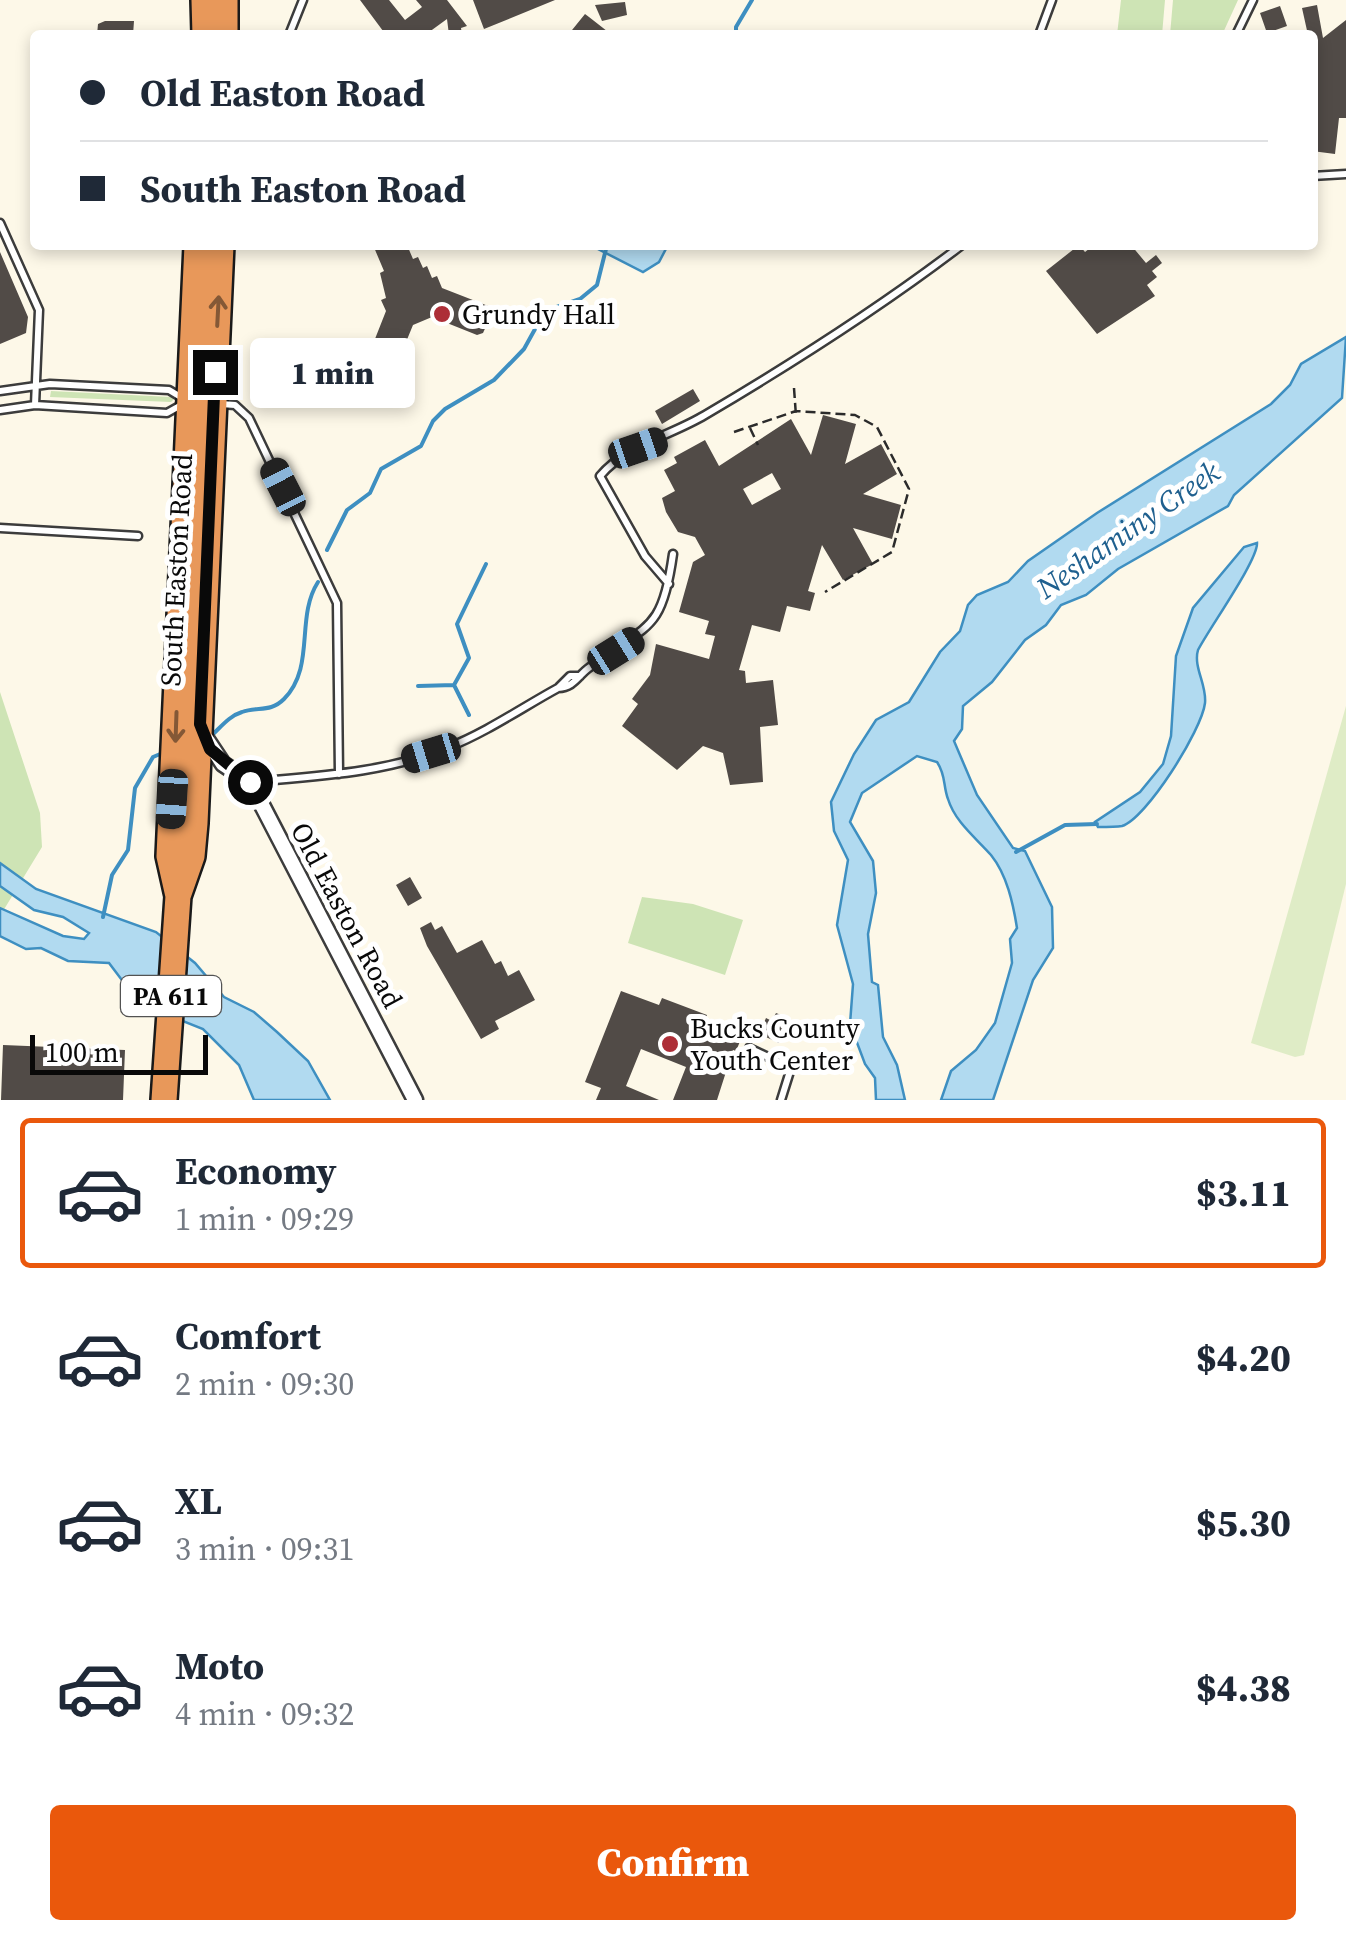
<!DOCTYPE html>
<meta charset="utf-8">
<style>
body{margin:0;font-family:"Source Serif 4",serif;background:#f2f2f3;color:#1f2937;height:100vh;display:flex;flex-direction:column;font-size:38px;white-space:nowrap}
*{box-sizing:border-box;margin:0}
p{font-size:32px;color:#747a83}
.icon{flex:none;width:55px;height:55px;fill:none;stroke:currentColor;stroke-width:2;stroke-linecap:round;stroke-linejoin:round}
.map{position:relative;height:1100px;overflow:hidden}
.panel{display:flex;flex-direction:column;background:#fff;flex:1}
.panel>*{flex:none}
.banner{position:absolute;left:30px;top:30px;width:1288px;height:220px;border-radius:10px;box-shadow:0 5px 15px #0003;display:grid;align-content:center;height:220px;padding:0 50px;background:#fff}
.scale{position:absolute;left:30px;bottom:25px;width:178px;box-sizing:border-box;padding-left:10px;border:5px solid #090909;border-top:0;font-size:28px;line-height:35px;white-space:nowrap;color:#090909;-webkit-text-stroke:8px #fff;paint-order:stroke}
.end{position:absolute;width:45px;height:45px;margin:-22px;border:12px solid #090909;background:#fff;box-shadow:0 0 0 5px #fff}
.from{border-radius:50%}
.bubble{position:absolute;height:70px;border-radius:10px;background:#fff;box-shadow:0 5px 15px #0003;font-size:32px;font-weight:800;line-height:70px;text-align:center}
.car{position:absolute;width:30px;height:60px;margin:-30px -15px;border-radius:12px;box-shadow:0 0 8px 2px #0007;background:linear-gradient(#222 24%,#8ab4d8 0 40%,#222 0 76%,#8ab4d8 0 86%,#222 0)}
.banner b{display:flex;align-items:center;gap:35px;height:95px;font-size:38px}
.banner b+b{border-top:2px solid #e0e1e3}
.banner i{width:25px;height:25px;background:#1f2937}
ul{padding:18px 0 0;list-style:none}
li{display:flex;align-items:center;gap:30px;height:150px;margin:0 20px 15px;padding:0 30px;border:5px solid transparent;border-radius:10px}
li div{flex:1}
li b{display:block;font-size:38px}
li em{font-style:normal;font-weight:800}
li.selected{border-color:#ea580c}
li>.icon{width:90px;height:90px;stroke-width:1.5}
.cta{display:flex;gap:20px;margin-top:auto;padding:20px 50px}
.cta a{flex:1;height:115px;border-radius:10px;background:#ea580c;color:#fff;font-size:40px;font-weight:800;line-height:115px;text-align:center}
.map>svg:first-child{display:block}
.green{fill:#cee4b5}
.pitch{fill:#dfecc6}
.water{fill:#b1daf0;stroke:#3e8fc1;stroke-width:2.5}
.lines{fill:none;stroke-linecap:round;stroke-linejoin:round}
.stream{stroke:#3e8fc1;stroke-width:4}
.building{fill:#514b47;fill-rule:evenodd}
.lane-casing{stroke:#3c3c3c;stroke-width:11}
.street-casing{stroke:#3c3c3c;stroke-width:19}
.highway-casing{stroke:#1a1a1a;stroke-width:30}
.path{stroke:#2b2b2b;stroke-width:2.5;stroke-dasharray:10 5;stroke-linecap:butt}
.lane{stroke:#fff;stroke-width:6}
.street{stroke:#fff;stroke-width:14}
.highway{stroke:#e8985a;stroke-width:25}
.oneway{stroke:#845836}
.route{stroke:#090909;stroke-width:12}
.poi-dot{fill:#ad2e37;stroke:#fff;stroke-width:4}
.labels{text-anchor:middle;stroke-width:10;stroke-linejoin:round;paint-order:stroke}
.shield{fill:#fff;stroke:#535353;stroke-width:2.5}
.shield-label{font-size:25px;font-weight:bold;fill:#090909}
.poi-label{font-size:28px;fill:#090909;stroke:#fff;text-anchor:start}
.street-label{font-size:28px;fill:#090909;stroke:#fff}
.water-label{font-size:30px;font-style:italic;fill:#1f608f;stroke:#fff}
</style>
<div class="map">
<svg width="1346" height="1100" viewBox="0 0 1346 1100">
<rect width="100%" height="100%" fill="#fdf8e8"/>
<path class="green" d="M 1121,0 L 1165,0 L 1162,35 L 1117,35 Z
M 1173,0 L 1238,0 L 1222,35 L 1170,35 Z
M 51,391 L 171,397 L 174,399 L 171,402 L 50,397 Z
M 0,692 L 40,813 L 42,847 L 0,916 Z
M 642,897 L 693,904 L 743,920 L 725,975 L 628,943 Z"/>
<path class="pitch" d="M 1346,706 L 1346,884 L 1304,1055 L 1295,1057 L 1251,1043 Z"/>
<path class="water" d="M 590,245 L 668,245 L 659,262 L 643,272 Z
M 1346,337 L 1342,398 L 1234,495 L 1228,506 L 1118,569 L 1086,595 L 1061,605 L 1046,625 L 1025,640 L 992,682 L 963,706 L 962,729 L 954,741 L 977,795 L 1013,848 L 1025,851 L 1052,907 L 1053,948 L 1033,980 L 993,1100 L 941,1100 L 951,1071 L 976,1050 L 995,1023 L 1012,963 L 1010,939 L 1017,928 C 1013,903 1007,875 991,855 C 976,838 955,822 948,799 C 943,786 946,775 937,762 L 917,756 L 862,793 L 850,822 L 873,861 L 876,893 L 868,934 L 872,982 L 878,985 L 883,1037 L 897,1065 L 905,1100 L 876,1100 L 875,1078 L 865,1064 L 850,1024 L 853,984 L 837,925 L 848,860 L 834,831 L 831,802 L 854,754 L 876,720 L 909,702 L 940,652 L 960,631 L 968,605 L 977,595 L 1008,582 L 1028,561 L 1097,513 L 1271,404 L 1290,385 L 1301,364 Z
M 1257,543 C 1258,560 1210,627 1198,650 C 1193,667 1207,685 1205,703 C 1202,730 1146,819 1122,826 C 1116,827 1105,827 1098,827 L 1095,822 L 1140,792 L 1163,764 L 1171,736 L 1176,656 L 1193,608 L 1244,547 Z
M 0,863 L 36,889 L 156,932 L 195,963 L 224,997 L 254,1012 L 277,1032 L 308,1061 L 330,1100 L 254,1100 L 239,1065 L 203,1029 L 140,1004 L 109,963 L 68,961 L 41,948 L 26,949 L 0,936 L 0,908 L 63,936 L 84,939 L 89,933 L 63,917 L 34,910 L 0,886 Z"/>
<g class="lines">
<path class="stream" d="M 736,35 L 736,27 L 752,0
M 327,550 L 347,510 L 370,493 L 381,469 L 421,446 L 433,421 L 445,409 L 494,380 L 524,349 L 545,311 L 580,299 L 597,285 L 607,245
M 454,685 L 469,658 L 457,624 L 486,564
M 418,686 L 454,685 L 469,715
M 211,736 C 221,727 229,716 242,712 C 258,706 270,713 284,699 C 316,666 295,618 318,582
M 1016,852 L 1065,825 L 1097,824
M 103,917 L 112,875 L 128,850 L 135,788 L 153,757 L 165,752"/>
</g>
<path class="building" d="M 360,0 L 389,0 L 405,20 L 422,7 L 416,0 L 447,0 L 467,26 L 461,28 L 462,35 L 449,35 L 447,19 L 425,35 L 386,35 Z
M 473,0 L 555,0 L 484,29 Z
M 625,2 L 627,15 L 602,21 L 595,5 Z
M 1317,5 L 1323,38 L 1346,20 L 1346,118 L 1339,118 L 1335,154 L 1312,151 L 1312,35 L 1308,35 L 1302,8 Z
M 1280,6 L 1287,26 L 1267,33 L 1260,13 Z
M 585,14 L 589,17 L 612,35 L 568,35 Z
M 105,21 L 134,21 L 133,35 L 97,35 L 98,24 Z
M 373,245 L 407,245 L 413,259 L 418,257 L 423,268 L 427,266 L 432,278 L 437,276 L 442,288 L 501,311 L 495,325 L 488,322 L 483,333 L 477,335 L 432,317 L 413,325 L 390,381 L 385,385 L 373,380 L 370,387 L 358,382 L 386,311 L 381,300 L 386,298 L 380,273 L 384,271 Z
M 1079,245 L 1085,252 L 1094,245 L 1131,245 L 1146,263 L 1156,255 L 1162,263 L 1152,271 L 1157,277 L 1147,285 L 1155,296 L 1097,334 L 1046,271 Z
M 0,252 L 28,317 L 26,333 L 0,344 Z
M 693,389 L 700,401 L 662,424 L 655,411 Z
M 823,415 L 856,424 L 845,464 L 881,444 L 897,474 L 863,494 L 901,505 L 892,539 L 853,528 L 873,564 L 843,580 L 822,545 L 808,591 L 815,593 L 810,611 L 787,606 L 780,632 L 752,625 L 739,670 L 745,671 L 746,683 L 773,680 L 778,725 L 760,727 L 763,782 L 730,785 L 723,753 L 703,746 L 677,770 L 622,726 L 638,704 L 632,699 L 650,675 L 656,644 L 709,659 L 715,636 L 705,634 L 709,621 L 679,612 L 693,562 L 705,555 L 695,537 L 678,532 L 666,512 L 662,498 L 675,491 L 664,470 L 677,463 L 674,457 L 705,440 L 719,466 L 791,419 L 811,455 ZM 772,473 L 781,489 L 752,505 L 743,489 Z
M 410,877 L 422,898 L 408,906 L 396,885 Z
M 431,922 L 435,930 L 442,926 L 457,953 L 482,940 L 495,964 L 501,961 L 508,976 L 519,970 L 535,1000 L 495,1021 L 499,1029 L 481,1039 L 427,946 L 420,928 Z
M 621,991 L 659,1005 L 662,998 L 707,1015 L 704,1024 L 741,1039 L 736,1051 L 733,1050 L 717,1100 L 673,1100 L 686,1067 L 641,1049 L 626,1086 L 659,1100 L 596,1100 L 601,1088 L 585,1082 Z
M 776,1013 L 786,1017 L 779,1043 L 759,1034 L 766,1018 L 772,1021 Z
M 3,1045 L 125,1050 L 123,1100 L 1,1100 Z"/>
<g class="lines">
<g class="lane-casing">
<path id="lane" d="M 289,35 L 303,0
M 1039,35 L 1052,0
M 1236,35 L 1253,0
M 1312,176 L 1346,174
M 0,223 L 39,310 L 35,405
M 0,391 L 50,384 L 169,390 L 184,399
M 221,404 L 235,405 L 249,418 L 337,603 L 339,774
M 0,410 L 35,405 L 167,413 L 183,404
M 0,528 L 138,536
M 669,584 L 645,556 L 600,476 C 626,445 670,436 705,415 C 793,363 881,307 962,245
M 559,687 L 570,676 L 580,676
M 251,782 C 318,776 386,773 449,747 C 487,732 523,707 558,688 C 575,687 577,676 590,667 C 647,623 662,634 673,554
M 749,1048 L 791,1068 L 781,1100"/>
</g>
<g class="street-casing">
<path id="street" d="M 203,734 L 223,764 L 250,782 L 415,1100"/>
</g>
<g class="highway-casing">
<path id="highway" d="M 204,0 L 205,35
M 225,35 L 225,0
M 178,896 L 192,856 L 195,823 L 221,245
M 164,1100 L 178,896 L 169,856 L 197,245"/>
</g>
<path class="path" d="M 794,388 L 796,416
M 750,428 L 758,445
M 734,432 L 796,411 L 855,415 L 877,427 L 909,489 L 892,552 L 825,592"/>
<use href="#lane" class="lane"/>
<use href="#street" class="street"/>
<use href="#highway" class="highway"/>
</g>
<defs><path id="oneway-shaft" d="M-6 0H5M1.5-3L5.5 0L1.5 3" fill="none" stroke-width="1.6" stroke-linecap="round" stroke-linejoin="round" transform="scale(2.5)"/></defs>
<g class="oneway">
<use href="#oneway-shaft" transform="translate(218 311) rotate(-87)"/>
<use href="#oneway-shaft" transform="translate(176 727) rotate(92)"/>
</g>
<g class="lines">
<path class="route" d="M 215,372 L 200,724 L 210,749 L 250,782"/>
</g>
<g class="poi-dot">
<circle cx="442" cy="314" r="10"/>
<circle cx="670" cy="1044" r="10"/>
</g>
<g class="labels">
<rect class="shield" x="121" y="976" width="100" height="40" rx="8"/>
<g class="shield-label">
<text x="171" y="1005">PA 611</text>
</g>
<g class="poi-label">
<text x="462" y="324">Grundy Hall</text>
<text x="690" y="1038">Bucks County<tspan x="690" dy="32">Youth Center</tspan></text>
</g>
<g class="street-label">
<text transform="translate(176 570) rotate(-87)" y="10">South Easton Road</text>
<text transform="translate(347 915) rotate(62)" y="10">Old Easton Road</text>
</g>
<g class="water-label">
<text transform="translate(1128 530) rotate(-35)" y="10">Neshaminy Creek</text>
</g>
</g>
</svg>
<div class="scale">100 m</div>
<i class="end from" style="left:250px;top:782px"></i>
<i class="end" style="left:215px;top:372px"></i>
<div class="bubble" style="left:250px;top:338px;width:165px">1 min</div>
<i class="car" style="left:638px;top:448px;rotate:71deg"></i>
<i class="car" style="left:283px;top:487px;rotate:333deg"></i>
<i class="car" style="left:616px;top:651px;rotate:58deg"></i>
<i class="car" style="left:431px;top:753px;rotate:253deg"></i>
<i class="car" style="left:172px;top:799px;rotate:184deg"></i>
<div class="banner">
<b><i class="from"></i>Old Easton Road</b>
<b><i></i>South Easton Road</b>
</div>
</div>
<section class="panel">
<ul>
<li class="selected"><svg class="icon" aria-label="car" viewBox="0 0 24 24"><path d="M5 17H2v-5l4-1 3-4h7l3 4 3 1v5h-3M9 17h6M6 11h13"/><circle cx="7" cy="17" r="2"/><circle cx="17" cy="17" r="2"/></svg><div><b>Economy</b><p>1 min · 09:29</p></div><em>$3.11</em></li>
<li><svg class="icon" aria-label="car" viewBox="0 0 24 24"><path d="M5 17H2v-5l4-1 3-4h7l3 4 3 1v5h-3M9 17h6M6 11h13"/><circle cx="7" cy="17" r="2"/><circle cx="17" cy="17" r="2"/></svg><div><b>Comfort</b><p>2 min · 09:30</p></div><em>$4.20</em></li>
<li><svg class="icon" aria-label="car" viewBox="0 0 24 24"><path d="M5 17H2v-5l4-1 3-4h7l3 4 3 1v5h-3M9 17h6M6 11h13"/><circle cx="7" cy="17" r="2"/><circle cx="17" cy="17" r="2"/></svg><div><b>XL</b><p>3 min · 09:31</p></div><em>$5.30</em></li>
<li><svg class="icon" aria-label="car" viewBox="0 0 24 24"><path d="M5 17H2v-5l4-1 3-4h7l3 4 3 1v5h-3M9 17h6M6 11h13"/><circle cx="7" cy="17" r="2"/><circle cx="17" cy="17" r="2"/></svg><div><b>Moto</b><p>4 min · 09:32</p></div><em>$4.38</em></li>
</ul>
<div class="cta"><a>Confirm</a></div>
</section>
